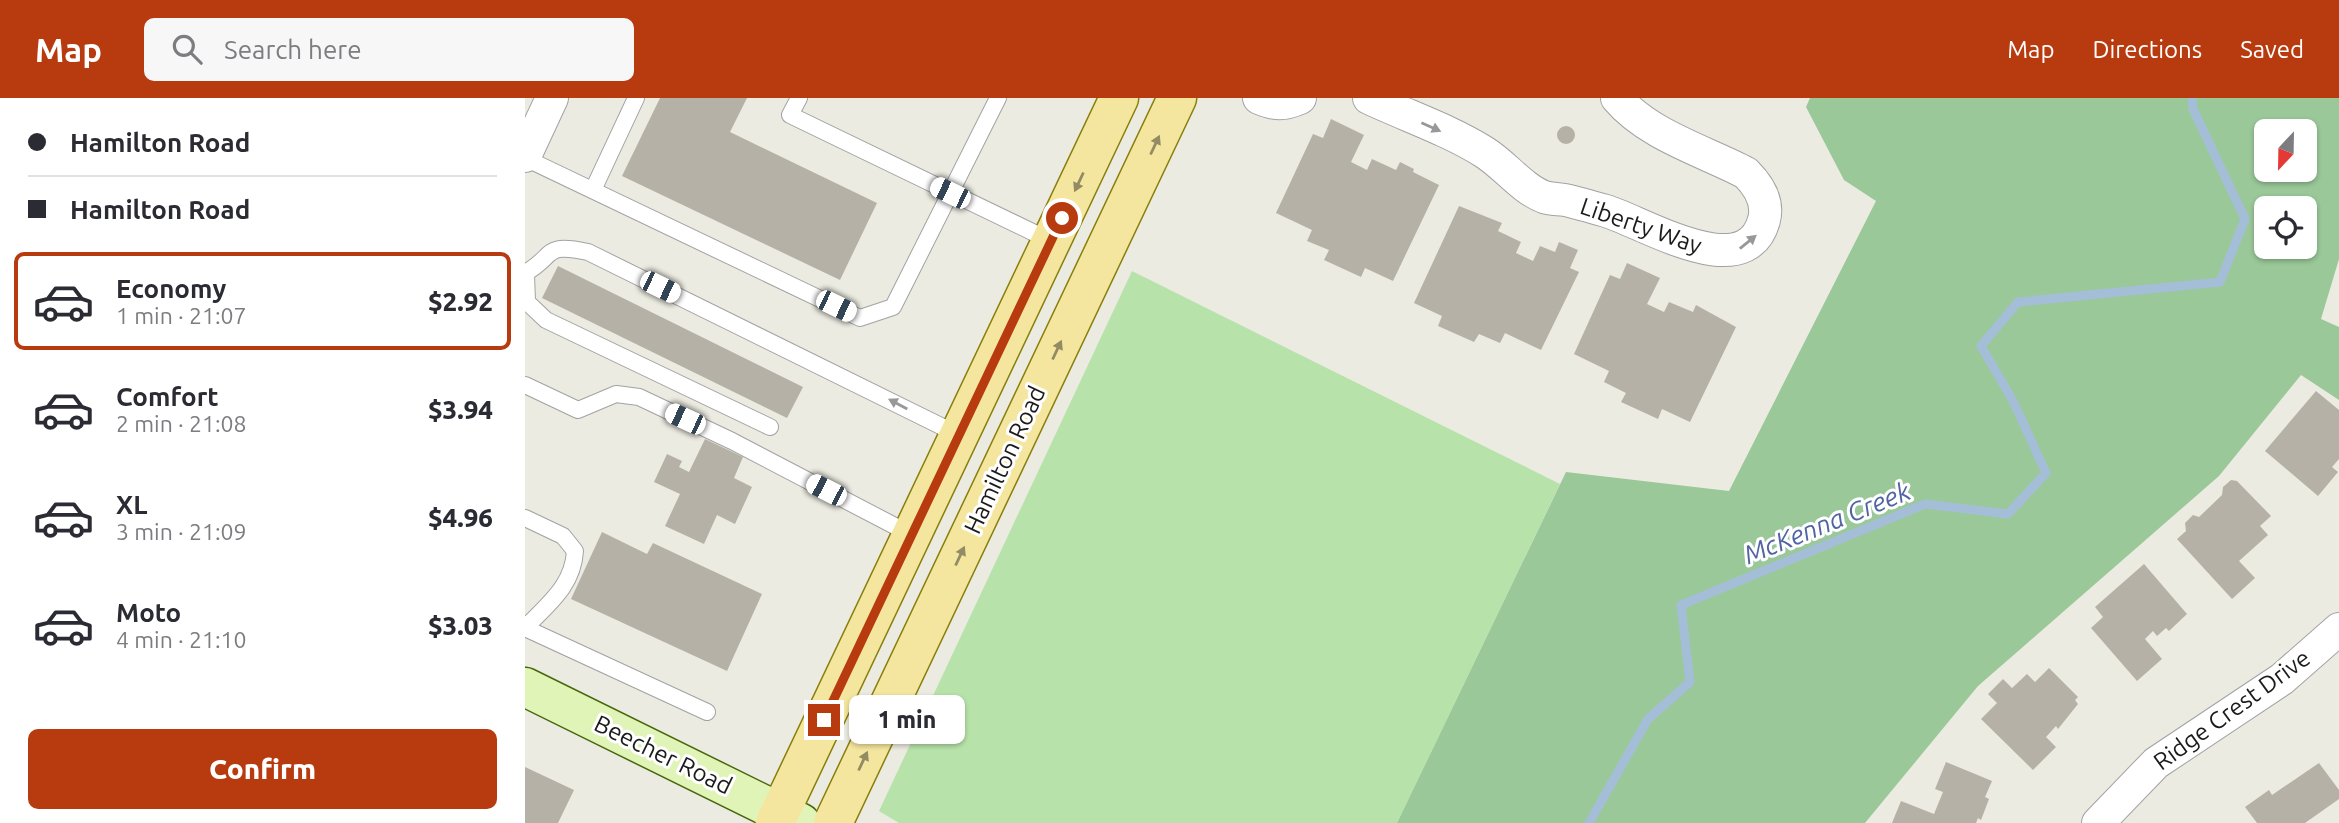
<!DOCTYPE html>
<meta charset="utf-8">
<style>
body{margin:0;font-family:Ubuntu,sans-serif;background:#f7f7f7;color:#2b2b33;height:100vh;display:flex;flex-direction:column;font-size:26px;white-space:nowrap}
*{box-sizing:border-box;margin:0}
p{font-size:23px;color:#7c7c81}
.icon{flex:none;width:38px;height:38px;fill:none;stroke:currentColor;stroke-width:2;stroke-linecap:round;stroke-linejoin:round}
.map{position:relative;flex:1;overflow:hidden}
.sheet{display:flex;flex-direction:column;background:#fff;width:525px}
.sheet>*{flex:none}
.hud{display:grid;align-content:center;height:154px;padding:0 28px;background:#fff}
.needle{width:46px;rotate:202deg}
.buttons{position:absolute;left:1729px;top:21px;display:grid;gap:14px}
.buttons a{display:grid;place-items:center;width:63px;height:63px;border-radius:10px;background:#fff;box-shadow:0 2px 5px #0004;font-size:35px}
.end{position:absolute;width:32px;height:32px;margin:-16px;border:9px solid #b83b0f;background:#fff;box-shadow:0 0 0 4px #fff}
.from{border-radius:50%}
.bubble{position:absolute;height:49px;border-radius:10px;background:#fff;box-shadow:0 2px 5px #0004;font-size:23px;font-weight:800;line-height:49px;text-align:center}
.car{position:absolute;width:21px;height:42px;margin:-21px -10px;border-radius:9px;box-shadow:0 0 5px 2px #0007;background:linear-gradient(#fff 24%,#345 0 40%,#fff 0 76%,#345 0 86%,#fff 0)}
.hud b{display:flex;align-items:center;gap:24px;height:66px;font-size:26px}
.hud b+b{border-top:2px solid #e1e1e2}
.hud i{width:18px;height:18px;background:#2b2b33}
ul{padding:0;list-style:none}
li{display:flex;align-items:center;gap:21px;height:98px;margin:0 14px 10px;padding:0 14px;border:4px solid transparent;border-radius:10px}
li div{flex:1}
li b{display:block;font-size:26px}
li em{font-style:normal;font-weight:800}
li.active{border-color:#b83b0f}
li>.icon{width:63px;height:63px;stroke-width:1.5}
.cta{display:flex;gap:14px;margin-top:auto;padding:14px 28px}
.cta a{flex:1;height:80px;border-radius:10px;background:#b83b0f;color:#fff;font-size:28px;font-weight:800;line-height:80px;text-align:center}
header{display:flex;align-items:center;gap:42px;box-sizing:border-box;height:98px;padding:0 35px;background:#b83b0f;color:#fff}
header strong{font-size:33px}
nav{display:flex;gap:38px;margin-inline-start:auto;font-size:24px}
.search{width:490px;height:63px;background:#f7f7f7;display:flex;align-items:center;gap:18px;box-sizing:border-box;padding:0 24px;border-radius:10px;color:#7c7c81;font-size:26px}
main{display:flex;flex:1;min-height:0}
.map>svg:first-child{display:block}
.grass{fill:#b7e3aa}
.forest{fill:#9ac899;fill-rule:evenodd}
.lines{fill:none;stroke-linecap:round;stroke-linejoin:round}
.stream{stroke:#a5bed7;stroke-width:9}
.building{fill:#b5b1a7}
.lane-casing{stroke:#a2a2a2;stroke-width:18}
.street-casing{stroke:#a2a2a2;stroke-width:34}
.secondary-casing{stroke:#46680c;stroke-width:41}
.primary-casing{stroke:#887f0b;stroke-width:41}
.lane{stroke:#fff;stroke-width:16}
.street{stroke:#fff;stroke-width:32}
.secondary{stroke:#e1f4b8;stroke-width:38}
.primary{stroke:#f4e69e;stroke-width:38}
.oneway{fill:#989898}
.oneway2{fill:#928b63}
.route{stroke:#b83b0f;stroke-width:9}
.labels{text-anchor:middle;stroke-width:6;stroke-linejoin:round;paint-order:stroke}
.street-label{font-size:24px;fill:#1b1b1b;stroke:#fff}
.water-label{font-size:26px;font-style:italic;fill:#5063a3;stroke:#fff}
</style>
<header>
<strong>Map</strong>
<div class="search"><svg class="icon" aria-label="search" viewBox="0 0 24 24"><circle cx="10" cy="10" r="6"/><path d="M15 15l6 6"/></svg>Search here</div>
<nav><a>Map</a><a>Directions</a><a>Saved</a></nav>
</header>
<main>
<section class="sheet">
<div class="hud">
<b><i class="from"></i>Hamilton Road</b>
<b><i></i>Hamilton Road</b>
</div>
<ul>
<li class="active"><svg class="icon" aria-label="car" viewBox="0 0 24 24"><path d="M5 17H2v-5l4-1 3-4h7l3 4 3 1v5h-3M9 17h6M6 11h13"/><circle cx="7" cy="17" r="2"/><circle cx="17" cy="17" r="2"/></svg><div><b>Economy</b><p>1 min · 21:07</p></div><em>$2.92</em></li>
<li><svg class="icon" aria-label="car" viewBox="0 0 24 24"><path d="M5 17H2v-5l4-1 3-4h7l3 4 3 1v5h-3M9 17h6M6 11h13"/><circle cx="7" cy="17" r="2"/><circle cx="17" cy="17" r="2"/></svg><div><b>Comfort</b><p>2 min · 21:08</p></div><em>$3.94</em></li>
<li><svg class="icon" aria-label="car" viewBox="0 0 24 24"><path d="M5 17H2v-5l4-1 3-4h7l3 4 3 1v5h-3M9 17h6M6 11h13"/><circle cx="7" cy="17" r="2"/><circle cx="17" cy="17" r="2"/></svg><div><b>XL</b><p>3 min · 21:09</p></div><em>$4.96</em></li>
<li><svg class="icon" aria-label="car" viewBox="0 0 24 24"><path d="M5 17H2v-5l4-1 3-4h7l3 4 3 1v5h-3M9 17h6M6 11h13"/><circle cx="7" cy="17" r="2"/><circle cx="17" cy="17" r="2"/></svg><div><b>Moto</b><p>4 min · 21:10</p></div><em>$3.03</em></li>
</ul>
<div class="cta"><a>Confirm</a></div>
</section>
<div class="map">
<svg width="1814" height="725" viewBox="0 0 1814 725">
<rect width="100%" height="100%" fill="#ecebe1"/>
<path class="grass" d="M 607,173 L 1035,386 L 872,725 L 374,725 L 354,713 Z"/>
<path class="forest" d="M 1285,0 L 1814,0 L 1814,161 L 1796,221 L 1814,229 L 1814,302 L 1776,277 L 1694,378 L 1453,588 L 1340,725 L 872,725 L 1041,374 L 1204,393 L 1351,103 L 1319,82 L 1281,9 ZM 1741,33 L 1780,33 L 1780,72 L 1741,72 ZM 1741,110 L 1780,110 L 1780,149 L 1741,149 Z"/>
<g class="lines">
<path class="stream" d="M 1064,725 L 1123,621 L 1165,584 L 1156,507 L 1400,406 L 1483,416 L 1521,375 L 1488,303 L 1456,248 L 1493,204 L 1695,184 L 1720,121 L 1668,11 L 1667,0"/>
</g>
<path class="building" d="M 135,0 L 222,0 L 205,34 L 352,105 L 315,182 L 97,78 Z
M 806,21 L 839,37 L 826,64 L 842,72 L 847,61 L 871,72 L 875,64 L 889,71 L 888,74 L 914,87 L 868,183 L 840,170 L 836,179 L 799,162 L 804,152 L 782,143 L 787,132 L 751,115 L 788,36 L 798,40 Z
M1032 37a9 9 0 1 1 18 0a9 9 0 1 1-18 0Z
M 934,108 L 977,125 L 973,133 L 996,144 L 991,155 L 1008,163 L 1015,148 L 1030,154 L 1034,144 L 1053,152 L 1045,170 L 1054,174 L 1016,252 L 980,235 L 975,245 L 954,236 L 949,244 L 913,228 L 917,218 L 889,205 Z
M 1102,165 L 1135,180 L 1122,206 L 1139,214 L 1144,204 L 1168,214 L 1171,207 L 1211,229 L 1165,324 L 1137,311 L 1133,321 L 1096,304 L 1101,295 L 1079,284 L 1084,273 L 1049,256 L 1085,177 L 1095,181 Z
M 33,168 L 278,289 L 262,320 L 17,200 Z
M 1791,293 L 1814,312 L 1814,361 L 1807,369 L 1813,374 L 1793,398 L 1740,353 Z
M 180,341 L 218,359 L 209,380 L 227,389 L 210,426 L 192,417 L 179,446 L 140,428 L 155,396 L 129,384 L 142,356 L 157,363 L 154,369 L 164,374 Z
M 1706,382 L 1712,383 L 1746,418 L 1735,428 L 1743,437 L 1714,463 L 1730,480 L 1707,501 L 1652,441 L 1661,433 L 1660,425 L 1668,417 L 1674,419 L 1697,397 L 1698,389 Z
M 77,434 L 122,456 L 128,445 L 237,496 L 202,573 L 46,501 Z
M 1619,466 L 1662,516 L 1644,533 L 1641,530 L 1632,538 L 1628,533 L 1620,541 L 1637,561 L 1612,583 L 1566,530 L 1578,519 L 1570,509 Z
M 1524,570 L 1553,599 L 1550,602 L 1553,606 L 1533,631 L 1531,628 L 1521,639 L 1531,649 L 1508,672 L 1456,621 L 1472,605 L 1463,596 L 1478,581 L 1487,590 L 1502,576 L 1510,584 Z
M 1421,664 L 1467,683 L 1460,699 L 1464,701 L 1456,722 L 1453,720 L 1451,725 L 1367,725 L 1376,703 L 1409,716 L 1418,694 L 1410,691 Z
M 1794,665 L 1814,692 L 1814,701 L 1780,725 L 1732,725 L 1720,709 L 1744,692 L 1747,697 Z
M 0,669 L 49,692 L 33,725 L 0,725 Z"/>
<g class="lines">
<g class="lane-casing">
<path id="lane" d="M 274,0 L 265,17 L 526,143
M 0,60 L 335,220 L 368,209 L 473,0
M 68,92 L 111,0
M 0,175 C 31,158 17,144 63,154 L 434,337
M 1,176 L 2,204 L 21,222 L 245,329
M 0,287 L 53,312 L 91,296 L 114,299 L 207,343 L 387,437
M 0,420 L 38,438 L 50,453 C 48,488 23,506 0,530
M 0,530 L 182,614"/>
</g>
<g class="street-casing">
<path id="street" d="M 734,0 C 750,7 759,7 775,0
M 844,0 C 882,18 924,32 959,54 C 980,67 996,90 1019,99 C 1025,101 1033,101 1040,102 C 1053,105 1067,109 1081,113 C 1120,125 1221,189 1239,122 C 1244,103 1233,87 1221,75 C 1179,53 1123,37 1092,0
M 0,58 L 27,0
M 1573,725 L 1631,665 L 1757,581 L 1814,531"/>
</g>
<g class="secondary-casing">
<path id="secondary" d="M 0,589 L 276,725"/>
</g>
<g class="primary-casing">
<path id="primary" d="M 250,725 L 594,0
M 308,725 L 652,0"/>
</g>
<use href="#lane" class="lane"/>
<use href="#street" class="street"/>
<use href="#secondary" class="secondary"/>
<use href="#primary" class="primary"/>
</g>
<defs><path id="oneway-solid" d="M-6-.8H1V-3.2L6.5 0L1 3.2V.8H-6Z" transform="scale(1.75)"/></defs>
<g class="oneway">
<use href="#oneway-solid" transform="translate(906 29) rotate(24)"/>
<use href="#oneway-solid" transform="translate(1223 144) rotate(-39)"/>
<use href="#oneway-solid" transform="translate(373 306) rotate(-152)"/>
</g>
<g class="oneway2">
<use href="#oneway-solid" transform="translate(630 47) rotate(-65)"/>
<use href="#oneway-solid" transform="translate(554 84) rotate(115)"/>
<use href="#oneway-solid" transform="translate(532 252) rotate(-65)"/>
<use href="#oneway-solid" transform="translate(435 458) rotate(-65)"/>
<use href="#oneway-solid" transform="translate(338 663) rotate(-65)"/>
</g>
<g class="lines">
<path class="route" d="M 299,622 L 537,120"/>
</g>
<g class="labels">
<g class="street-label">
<text transform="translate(1116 128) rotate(19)" y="8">Liberty Way</text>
<text transform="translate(480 362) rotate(-65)" y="8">Hamilton Road</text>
<text transform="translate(1707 612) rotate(-36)" y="8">Ridge Crest Drive</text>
<text transform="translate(138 657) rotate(26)" y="8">Beecher Road</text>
</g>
<g class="water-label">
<text transform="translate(1302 425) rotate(-22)" y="9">McKenna Creek</text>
</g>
</g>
</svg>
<div class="buttons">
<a><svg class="needle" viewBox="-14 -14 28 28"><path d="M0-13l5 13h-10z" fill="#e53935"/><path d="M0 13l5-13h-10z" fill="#7c7c81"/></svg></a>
<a><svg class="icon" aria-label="locate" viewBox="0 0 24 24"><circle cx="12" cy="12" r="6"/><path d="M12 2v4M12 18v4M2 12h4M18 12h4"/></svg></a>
</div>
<i class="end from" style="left:537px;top:120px"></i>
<i class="end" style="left:299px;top:622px"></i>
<div class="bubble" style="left:324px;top:597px;width:116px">1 min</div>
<i class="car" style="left:425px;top:95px;rotate:296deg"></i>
<i class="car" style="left:135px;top:189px;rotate:116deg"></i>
<i class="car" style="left:311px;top:208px;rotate:116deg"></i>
<i class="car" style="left:160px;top:321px;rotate:295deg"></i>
<i class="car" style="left:301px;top:392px;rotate:297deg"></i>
</div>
</main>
